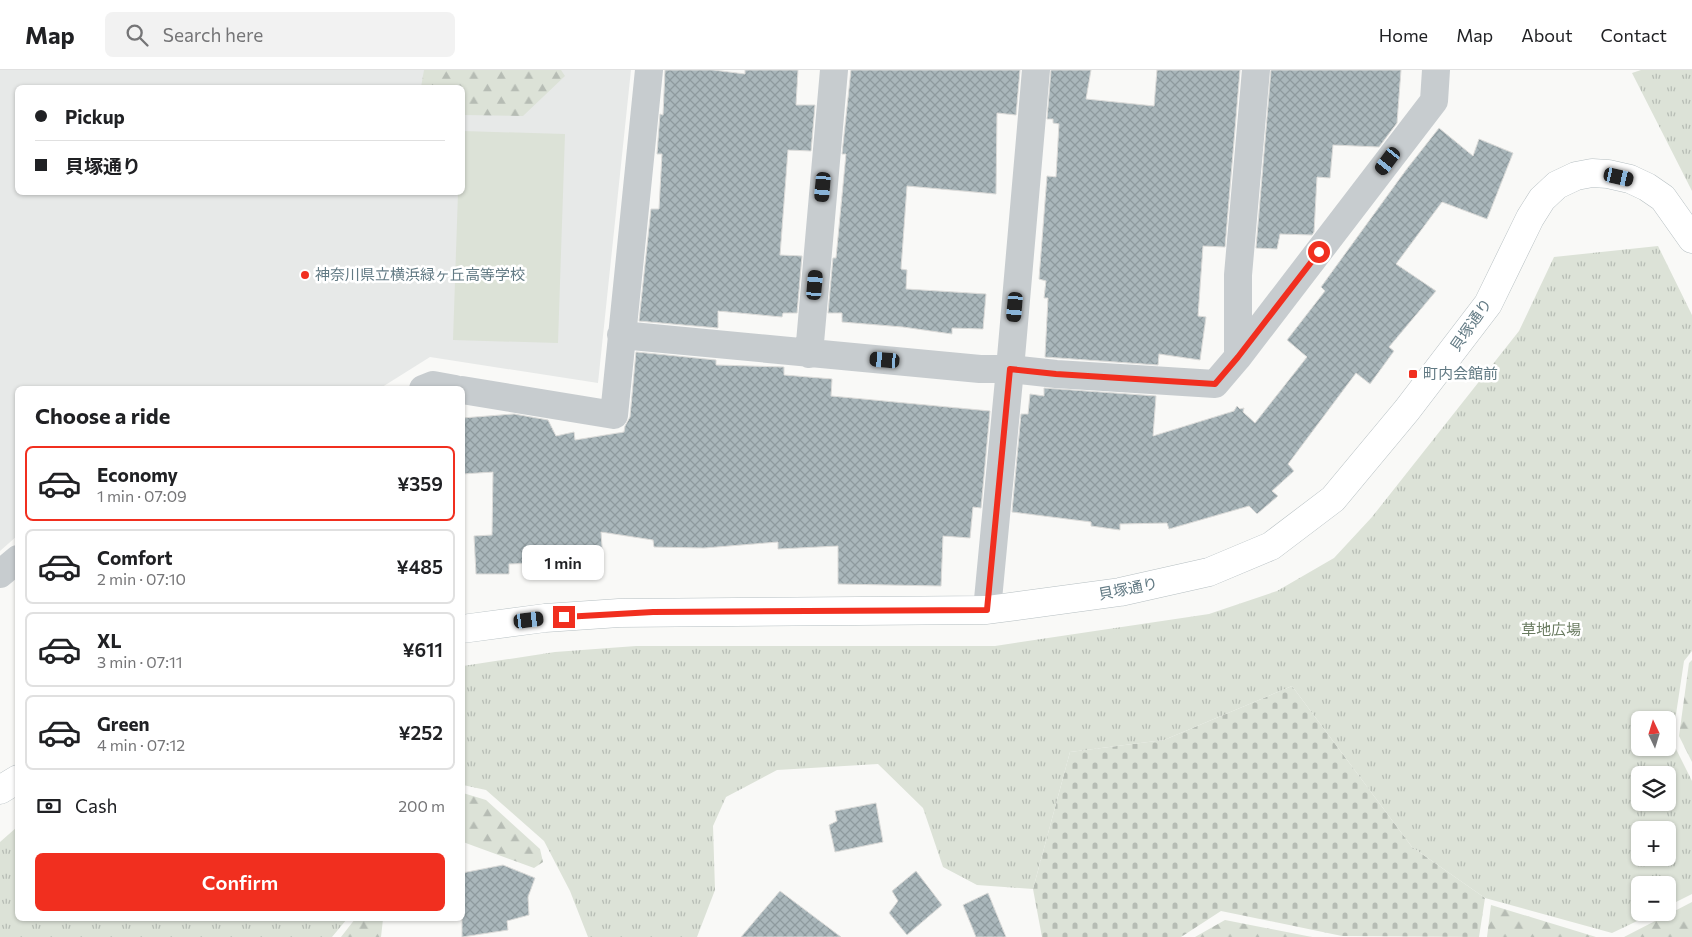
<!DOCTYPE html>
<meta charset="utf-8">
<style>
body{margin:0;font-family:Commissioner,"Noto Sans JP",sans-serif;background:#f2f2f2;color:#202124;height:100vh;display:flex;flex-direction:column;font-size:19px;white-space:nowrap}
*{box-sizing:border-box;margin:0}
p{font-size:16px;color:#757577}
.icon{flex:none;width:28px;height:28px;fill:none;stroke:currentColor;stroke-width:2;stroke-linecap:round;stroke-linejoin:round}
.map{position:relative;flex:1;overflow:hidden}
.side{position:absolute;left:15px;top:316px;width:450px;height:535px;display:flex;flex-direction:column;background:#fff;border-radius:8px;box-shadow:0 1px 4px #0004}
.side>*{flex:none}
.banner{position:absolute;left:15px;top:15px;width:450px;height:110px;border-radius:8px;box-shadow:0 1px 4px #0004;display:grid;align-content:center;height:110px;padding:0 20px;background:#fff}
.needle{width:32px;rotate:356deg}
.controls{position:absolute;left:1631px;top:641px;display:grid;gap:10px}
.controls a{display:grid;place-items:center;width:45px;height:45px;border-radius:8px;background:#fff;box-shadow:0 1px 4px #0004;font-size:25px}
.end{position:absolute;width:22px;height:22px;margin:-11px;border:6px solid #f12f1f;background:#fff;box-shadow:0 0 0 2px #fff}
.from{border-radius:50%}
.bubble{position:absolute;height:35px;border-radius:8px;background:#fff;box-shadow:0 1px 4px #0004;font-size:16px;font-weight:600;line-height:35px;text-align:center}
.car{position:absolute;width:15px;height:30px;margin:-15px -8px;border-radius:6px;box-shadow:0 0 4px 1px #0007;background:linear-gradient(#222 24%,#8ab4d8 0 40%,#222 0 76%,#8ab4d8 0 86%,#222 0)}
.banner b{display:flex;align-items:center;gap:18px;height:48px;font-size:19px}
.banner b+b{border-top:1px solid #e0e0e0}
.banner i{width:12px;height:12px;background:#202124}
ul{padding:0;list-style:none}
li{display:flex;align-items:center;gap:15px;height:75px;margin:0 10px 8px;padding:0 10px;border:2px solid #e0e0e0;border-radius:8px}
li div{flex:1}
li b{display:block;font-size:19px}
li em{font-style:normal;font-weight:600}
li.current{border-color:#f12f1f}
li>.icon{width:45px;height:45px;stroke-width:1.5}
h2{padding:0 20px;font-size:22px;line-height:60px}
.pay{display:flex;align-items:center;gap:12px;height:55px;padding:0 20px;font-size:19px}
.pay p{margin-inline-start:auto}
.action{display:flex;gap:10px;margin-top:auto;padding:10px 20px}
.action a{flex:1;height:58px;border-radius:8px;background:#f12f1f;color:#fff;font-size:20px;font-weight:600;line-height:58px;text-align:center}
header{display:flex;align-items:center;gap:30px;box-sizing:border-box;height:70px;padding:0 25px;background:#fff;border-bottom:1px solid #e0e0e0}
header strong{font-size:24px}
nav{display:flex;gap:28px;margin-inline-start:auto;font-size:18px}
.search{width:350px;height:45px;background:#f2f2f2;display:flex;align-items:center;gap:12px;box-sizing:border-box;padding:0 18px;border-radius:8px;color:#757577;font-size:19px}
.map>svg:first-child{display:block}
.built{fill:#e7e9e8;fill-rule:evenodd}
.forest{fill:url(#forest-firs)}
.cemetery{fill:url(#cemetery-stones)}
.park{fill:url(#park-tufts);fill-rule:evenodd}
.pitch{fill:#dce2d7}
.building{fill:url(#building-cross-hatch);stroke:#dbdbd9}
.lines{fill:none;stroke-linecap:round;stroke-linejoin:round}
.secondary-casing{stroke:#b6bfc2;stroke-width:29}
.street{stroke:#c7cccf;stroke-width:28}
.secondary{stroke:#fff;stroke-width:28}
.route{stroke:#f12f1f;stroke-width:6}
.poi-dot{fill:#f12f1f;stroke:#fff;stroke-width:2}
.labels{text-anchor:middle;stroke-width:5;stroke-linejoin:round;paint-order:stroke}
.poi-label{font-size:15px;fill:#627a84;stroke:#fff;text-anchor:start}
.street-label{font-size:15px;fill:#627a84;stroke:#fff}
.park-label{font-size:15px;fill:#6a7b61;stroke:#fff}
</style>
<header>
<strong>Map</strong>
<div class="search"><svg class="icon" aria-label="search" viewBox="0 0 24 24"><circle cx="10" cy="10" r="6"/><path d="M15 15l6 6"/></svg>Search here</div>
<nav><a>Home</a><a>Map</a><a>About</a><a>Contact</a></nav>
</header>
<div class="map">
<svg width="1692" height="867" viewBox="0 0 1692 867">
<defs>
<pattern id="forest-firs" width="22" height="20" patternUnits="userSpaceOnUse" patternTransform="scale(1.25)"><rect width="22" height="20" fill="#dce2d7"/><path d="M5 1l3.5 6h-7zM16 11l3.5 6h-7z" fill="#b6bcb4"/></pattern>
<pattern id="cemetery-stones" width="16" height="16" patternUnits="userSpaceOnUse" patternTransform="scale(1.25)"><rect width="16" height="16" fill="#dce2d7"/><path d="M2 7V4a2 2 0 0 1 4 0v3zM10 15v-3a2 2 0 0 1 4 0v3z" fill="#b6bcb4"/></pattern>
<pattern id="park-tufts" width="24" height="20" patternUnits="userSpaceOnUse" patternTransform="scale(1.25)"><rect width="24" height="20" fill="#dce2d7"/><path d="M3 7l-1-3M5 7V3M7 7l1-3M15 17l-1-3M17 17v-4M19 17l1-3" fill="none" stroke="#b6bcb4"/></pattern>
<pattern id="building-cross-hatch" width="8" height="8" patternUnits="userSpaceOnUse" patternTransform="scale(1.25)"><rect width="8" height="8" fill="#aab7bb"/><path d="M0 0l8 8M0 8l8-8" fill="none" stroke="#8e9a9e"/></pattern>
</defs>
<rect width="100%" height="100%" fill="#f9f9f7"/>
<path class="built" d="M 0,0 L 631,0 L 598,313 L 430,287 L 379,319 L 18,319 L 17,466 L 0,481 ZM 18,18 L 462,18 L 462,122 L 18,122 Z"/>
<path class="forest" d="M 424,0 L 561,0 L 565,6 L 523,46 L 463,45 L 462,18 L 421,17 Z
M 1692,590 L 1692,692 L 1679,666 L 1689,593 Z
M 463,723 L 486,730 L 540,779 L 543,792 L 534,798 L 463,772 Z
M 1692,832 L 1692,867 L 1624,867 Z
M 1491,835 L 1596,867 L 1487,867 Z
M 355,849 L 383,849 L 381,867 L 341,867 Z
M 1225,850 L 1312,867 L 1195,867 Z"/>
<path class="cemetery" d="M 1292,616 L 1412,777 L 1485,828 L 1479,867 L 1342,866 L 1221,841 L 1181,867 L 1042,867 L 1033,819 L 1070,682 L 1164,670 Z"/>
<path class="park" d="M 1641,0 L 1692,0 L 1692,121 L 1632,3 Z
M 1658,176 L 1692,245 L 1692,581 L 1684,591 L 1672,671 L 1692,711 L 1692,824 L 1668,836 L 1668,815 L 1640,815 L 1640,842 L 1654,843 L 1612,863 L 1485,828 L 1412,777 L 1292,616 L 1164,670 L 1070,682 L 1033,819 L 977,815 L 943,797 L 923,738 L 878,694 L 777,700 L 726,727 L 713,756 L 715,820 L 697,867 L 588,867 L 570,821 L 544,771 L 486,720 L 463,715 L 463,596 L 555,582 L 636,576 L 995,576 L 1209,544 L 1277,521 L 1334,488 L 1372,447 L 1519,261 L 1554,187 ZM 1640,650 L 1668,650 L 1668,678 L 1640,678 ZM 1640,705 L 1668,705 L 1668,732 L 1640,732 ZM 1640,760 L 1668,760 L 1668,788 L 1640,788 Z
M 17,757 L 18,849 L 347,849 L 332,867 L 0,867 L 0,772 Z"/>
<path class="pitch" d="M 463,61 L 565,64 L 558,273 L 453,270 L 458,123 L 462,122 Z"/>
<path class="building" d="M 665,0 L 713,0 L 745,4 L 745,0 L 798,0 L 796,35 L 815,35 L 811,81 L 788,80 L 780,185 L 802,186 L 797,243 L 783,243 L 782,247 L 718,241 L 718,258 L 639,251 L 651,139 L 659,139 L 662,84 L 657,84 L 660,44 L 663,45 Z
M 851,0 L 1020,0 L 1016,45 L 997,43 L 996,124 L 907,116 L 901,199 L 907,200 L 906,219 L 986,224 L 983,259 L 952,258 L 952,264 L 903,257 L 842,252 L 842,243 L 828,243 L 833,188 L 836,188 L 846,84 L 842,84 Z
M 1051,0 L 1091,0 L 1086,29 L 1154,36 L 1157,0 L 1240,0 L 1225,177 L 1203,176 L 1198,246 L 1206,247 L 1200,290 L 1159,284 L 1158,295 L 1045,287 L 1048,228 L 1044,228 L 1046,211 L 1039,209 L 1047,106 L 1056,107 L 1059,54 L 1053,53 L 1053,49 L 1047,49 Z
M 1271,0 L 1401,0 L 1397,53 L 1379,77 L 1333,75 L 1330,108 L 1317,107 L 1314,162 L 1312,165 L 1280,164 L 1277,179 L 1256,178 Z
M 1439,58 L 1473,86 L 1479,69 L 1513,83 L 1487,149 L 1442,132 L 1396,194 L 1436,221 L 1389,277 L 1394,281 L 1370,314 L 1356,303 L 1288,394 L 1294,401 L 1272,421 L 1278,426 L 1257,444 L 1249,436 L 1169,459 L 1167,453 L 1120,454 L 1120,460 L 1091,456 L 1091,452 L 1012,442 L 1021,344 L 1028,344 L 1030,324 L 1044,326 L 1044,318 L 1156,326 L 1153,366 L 1234,341 L 1237,336 L 1240,339 L 1244,338 L 1243,342 L 1255,353 L 1307,287 L 1287,270 L 1325,221 L 1321,217 L 1406,100 Z
M 636,282 L 716,290 L 716,295 L 784,297 L 784,305 L 832,309 L 831,326 L 990,341 L 981,438 L 973,437 L 970,468 L 943,466 L 941,516 L 838,514 L 838,476 L 778,479 L 778,472 L 704,478 L 654,477 L 653,470 L 601,462 L 603,491 L 509,494 L 509,504 L 476,504 L 474,466 L 492,465 L 493,402 L 462,404 L 462,348 L 514,344 L 548,350 L 556,366 L 574,362 L 575,370 L 624,362 L 625,356 L 630,347 Z
M 876,733 L 883,772 L 835,782 L 829,755 L 837,751 L 835,741 Z
M 503,795 L 535,808 L 528,827 L 529,845 L 507,851 L 508,860 L 462,867 L 462,803 Z
M 916,801 L 942,835 L 907,865 L 889,843 L 898,831 L 892,821 Z
M 780,821 L 841,867 L 741,867 Z
M 988,823 L 1006,867 L 976,867 L 963,835 Z"/>
<g class="lines">
<g class="secondary-casing">
<path id="secondary" d="M 462,559 L 545,548 L 619,543 L 987,540 L 1120,522 L 1209,502 L 1271,476 L 1333,429 L 1407,340 L 1488,234 L 1530,148 L 1542,129 L 1557,115 L 1576,106 L 1592,103 L 1608,104 L 1630,109 L 1647,117 L 1663,128 L 1692,169
M 0,720 L 18,709"/>
</g>
<path class="street" d="M 621,265 L 980,299 L 1010,299 L 1056,304 L 1215,314 L 1238,287 L 1434,31 L 1436,0
M 809,284 L 834,0
M 1238,287 L 1238,205 L 1256,0
M 423,319 L 433,315 L 455,319
M 462,320 L 614,345 L 649,0
M 0,504 L 18,489
M 987,540 L 1010,299 L 1036,0"/>
<use href="#secondary" class="secondary"/>
</g>
<g class="lines">
<path class="route" d="M 564,547 L 653,542 L 987,540 L 1010,299 L 1056,304 L 1215,314 L 1238,287 L 1319,182"/>
</g>
<g class="poi-dot">
<circle cx="305" cy="205" r="5"/>
<rect x="1408" y="299" width="10" height="10" rx="2.5"/>
</g>
<g class="labels">
<g class="poi-label">
<text x="315" y="210">神奈川県立横浜緑ヶ丘高等学校</text>
<text x="1423" y="309">町内会館前</text>
</g>
<g class="street-label">
<text transform="translate(1471 255) rotate(-55)" y="5">貝塚通り</text>
<text transform="translate(1128 519) rotate(-11)" y="5">貝塚通り</text>
</g>
<g class="park-label">
<text x="1551" y="565">草地広場</text>
</g>
</g>
</svg>
<div class="controls">
<a><svg class="needle" viewBox="-14 -14 28 28"><path d="M0-13l5 13h-10z" fill="#e53935"/><path d="M0 13l5-13h-10z" fill="#757577"/></svg></a>
<a><svg class="icon" aria-label="layers" viewBox="0 0 24 24"><path d="M12 4l9 5-9 5-9-5zM3 14l9 5 9-5"/></svg></a>
<a>+</a>
<a>−</a>
</div>
<i class="end from" style="left:1319px;top:182px"></i>
<i class="end" style="left:564px;top:547px"></i>
<div class="bubble" style="left:522px;top:475px;width:82px">1 min</div>
<i class="car" style="left:1388px;top:91px;rotate:217deg"></i>
<i class="car" style="left:1619px;top:107px;rotate:103deg"></i>
<i class="car" style="left:823px;top:117px;rotate:185deg"></i>
<i class="car" style="left:815px;top:215px;rotate:5deg"></i>
<i class="car" style="left:1015px;top:237px;rotate:185deg"></i>
<i class="car" style="left:885px;top:290px;rotate:275deg"></i>
<i class="car" style="left:529px;top:550px;rotate:83deg"></i>
<div class="banner">
<b><i class="from"></i>Pickup</b>
<b><i></i>貝塚通り</b>
</div>
<section class="side">
<h2>Choose a ride</h2>
<ul>
<li class="current"><svg class="icon" aria-label="car" viewBox="0 0 24 24"><path d="M5 17H2v-5l4-1 3-4h7l3 4 3 1v5h-3M9 17h6M6 11h13"/><circle cx="7" cy="17" r="2"/><circle cx="17" cy="17" r="2"/></svg><div><b>Economy</b><p>1 min · 07:09</p></div><em>¥359</em></li>
<li><svg class="icon" aria-label="car" viewBox="0 0 24 24"><path d="M5 17H2v-5l4-1 3-4h7l3 4 3 1v5h-3M9 17h6M6 11h13"/><circle cx="7" cy="17" r="2"/><circle cx="17" cy="17" r="2"/></svg><div><b>Comfort</b><p>2 min · 07:10</p></div><em>¥485</em></li>
<li><svg class="icon" aria-label="car" viewBox="0 0 24 24"><path d="M5 17H2v-5l4-1 3-4h7l3 4 3 1v5h-3M9 17h6M6 11h13"/><circle cx="7" cy="17" r="2"/><circle cx="17" cy="17" r="2"/></svg><div><b>XL</b><p>3 min · 07:11</p></div><em>¥611</em></li>
<li><svg class="icon" aria-label="car" viewBox="0 0 24 24"><path d="M5 17H2v-5l4-1 3-4h7l3 4 3 1v5h-3M9 17h6M6 11h13"/><circle cx="7" cy="17" r="2"/><circle cx="17" cy="17" r="2"/></svg><div><b>Green</b><p>4 min · 07:12</p></div><em>¥252</em></li>
</ul>
<div class="pay"><svg class="icon" aria-label="cash" viewBox="0 0 24 24"><path d="M3 7h18v10H3z"/><circle cx="12" cy="12" r="2"/></svg>Cash<p>200 m</p></div>
<div class="action"><a>Confirm</a></div>
</section>
</div>
